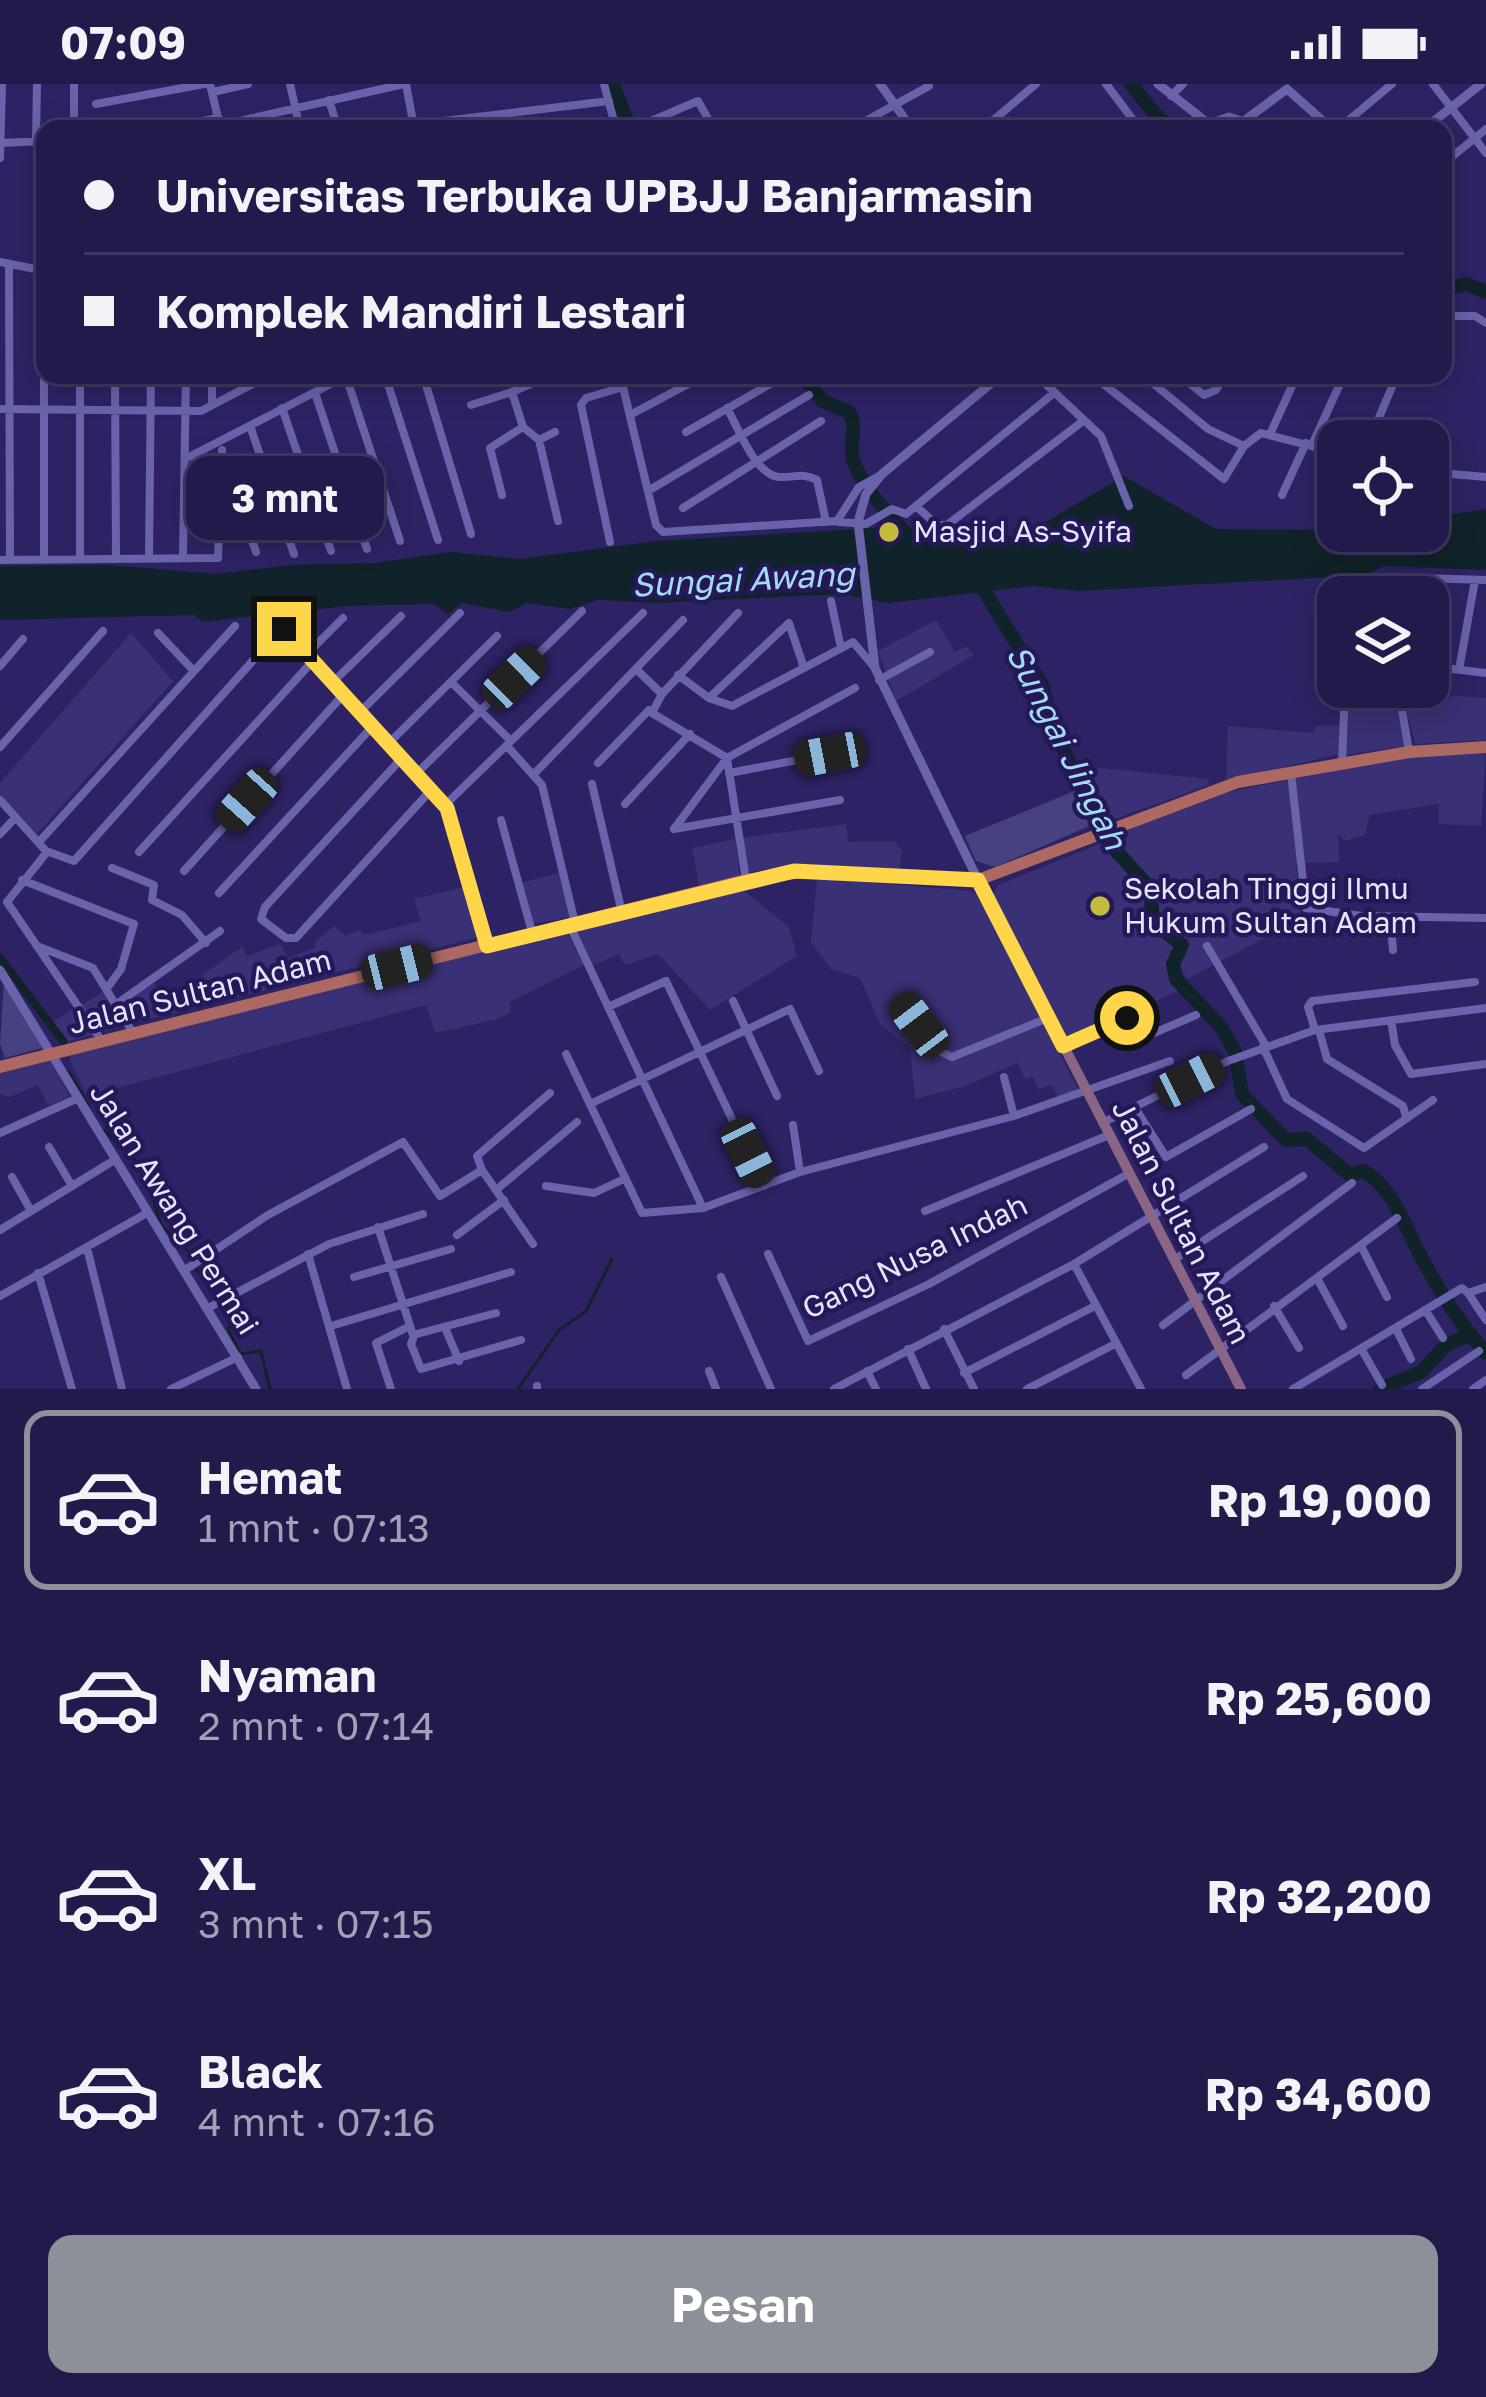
<!DOCTYPE html>
<html lang="id">
<meta charset="utf-8">
<style>
body{margin:0;font-family:"Golos Text",sans-serif;background:#2e2755;color:#f1f3f6;height:100vh;display:flex;flex-direction:column;font-size:45px;white-space:nowrap}
*{box-sizing:border-box;margin:0}
p{font-size:39px;color:#a2a1b5}
.icon{flex:none;width:66px;height:66px;fill:none;stroke:currentColor;stroke-width:2;stroke-linecap:round;stroke-linejoin:round}
.map{position:relative;height:1305px;overflow:hidden}
.panel{display:flex;flex-direction:column;background:#221a4b;flex:1}
.panel>*{flex:none}
.hud{position:absolute;left:36px;top:36px;width:1416px;height:264px;border-radius:24px;box-shadow:0 6px 30px #0003,0 0 0 3px #3f3863;display:grid;align-content:center;height:264px;padding:0 48px;background:#221a4b}
.tools{position:absolute;left:1317px;top:336px;display:grid;gap:24px}
.tools a{display:grid;place-items:center;width:132px;height:132px;border-radius:24px;background:#221a4b;box-shadow:0 6px 30px #0003,0 0 0 3px #3f3863;font-size:60px}
.end{position:absolute;width:54px;height:54px;margin:-27px;border:15px solid #ffd54a;background:#111;box-shadow:0 0 0 6px #111}
.from{border-radius:50%}
.bubble{position:absolute;height:84px;border-radius:24px;background:#221a4b;box-shadow:0 6px 30px #0003,0 0 0 3px #3f3863;font-size:39px;font-weight:700;line-height:84px;text-align:center}
.car{position:absolute;width:36px;height:72px;margin:-36px -18px;border-radius:15px;box-shadow:0 0 9px 3px #0007;background:linear-gradient(#222 24%,#8ab4d8 0 40%,#222 0 76%,#8ab4d8 0 86%,#222 0)}
.hud b{display:flex;align-items:center;gap:42px;height:114px;font-size:45px}
.hud b+b{border-top:3px solid #3f3863}
.hud i{width:30px;height:30px;background:#f1f3f6}
ul{padding:21px 0 0;list-style:none}
li{display:flex;align-items:center;gap:36px;height:180px;margin:0 24px 18px;padding:0 24px;border:6px solid transparent;border-radius:24px}
li div{flex:1}
li b{display:block;font-size:45px}
li em{font-style:normal;font-weight:700}
li.active{border-color:#8c9099}
li>.icon{width:108px;height:108px;stroke-width:1.5}
.cta{display:flex;gap:24px;margin-top:auto;padding:24px 48px}
.cta a{flex:1;height:138px;border-radius:24px;background:#8c9099;color:#fff;font-size:48px;font-weight:700;line-height:138px;text-align:center}
.status{display:flex;justify-content:space-between;align-items:center;height:84px;padding:0 60px;background:#221a4b;direction:ltr}
.status svg{height:33px;fill:currentColor}
.map>svg:first-child{display:block}
.built{fill:#3a3075}
.green{fill:#47427f}
.water{fill:#11232a}
.lines{fill:none;stroke-linecap:round;stroke-linejoin:round}
.stream{stroke:#11232a;stroke-width:3}
.canal{stroke:#11232a;stroke-width:8}
.river{stroke:#11232a;stroke-width:14}
.minor{stroke:#6863aa;stroke-width:8}
.tertiary{stroke:#6863aa;stroke-width:9}
.secondary{stroke:#8a6586;stroke-width:10}
.primary{stroke:#ad6861;stroke-width:12}
.route{stroke:#ffd54a;stroke-width:15}
.poi-dot{fill:#c5bc3d;stroke:#241858;stroke-width:4.5}
.labels{text-anchor:middle;stroke-width:9;stroke-linejoin:round;paint-order:stroke}
.poi-label{font-size:30px;fill:#e4e4fc;stroke:#241858;text-anchor:start}
.street-label{font-size:30px;fill:#e4e4fc;stroke:#241858}
.water-label{font-size:33px;font-style:italic;fill:#a2dbf2;stroke:#241858}
</style>
<div class="status"><b>07:09</b><svg viewBox="0 0 49 12"><path d="M0 12V9h3v3zM5 12V6h3v6zM10 12V3h3v9zM15 12V0h3v12zM26 1h20v11H26zM47 4h2v5h-2z"/></svg></div>
<div class="map">
<svg width="1486" height="1305" viewBox="0 0 1486 1305">
<rect width="100%" height="100%" fill="#2d2364"/>
<path class="built" d="M 936,536 L 955,568 L 966,562 L 974,571 L 896,617 L 878,567 Z
M 131,549 L 173,597 L 37,750 L 0,711 L 0,699 Z
M 1459,612 L 1486,614 L 1486,656 L 1415,660 L 1404,617 Z
M 1397,618 L 1404,662 L 1345,671 L 1346,628 Z
M 1340,641 L 1339,670 L 1226,697 L 1228,642 L 1313,649 L 1315,642 Z
M 1486,666 L 1481,742 L 1439,740 L 1439,720 L 1370,731 L 1365,751 L 1346,757 L 1338,751 L 1339,778 L 1296,779 L 1301,835 L 1187,895 L 1171,865 L 1169,881 L 1181,906 L 1071,955 L 1064,954 L 992,813 L 998,801 L 1102,759 L 1151,812 L 1147,837 L 1164,850 L 1154,833 L 1159,819 L 1110,753 L 1213,712 L 1253,703 L 1432,668 Z
M 1100,684 L 1208,695 L 1209,701 L 1109,737 L 1085,693 Z
M 846,740 L 848,758 L 894,757 L 902,767 L 899,785 L 800,780 L 746,789 L 740,754 Z
M 735,755 L 740,792 L 699,802 L 692,764 Z
M 559,789 L 571,833 L 532,840 L 521,799 Z
M 817,794 L 971,807 L 978,812 L 1078,1005 L 1058,1014 L 1052,1001 L 1038,1005 L 1033,993 L 1025,995 L 1018,979 L 965,1002 L 915,1015 L 910,964 L 880,940 L 860,894 L 831,885 L 811,858 Z
M 468,802 L 483,852 L 129,940 L 117,921 L 151,895 L 166,917 L 243,862 L 247,872 L 280,860 L 288,874 L 316,863 L 315,858 L 334,842 L 346,852 L 359,846 L 364,851 L 421,837 L 414,815 Z
M 738,802 L 789,843 L 797,872 L 710,926 L 658,870 L 625,881 L 619,870 L 592,882 L 574,845 Z
M 565,845 L 584,881 L 510,918 L 511,928 L 498,935 L 435,949 L 426,921 L 87,1012 L 70,976 L 71,970 Z
M 103,908 L 122,942 L 64,959 L 54,937 Z
M 49,975 L 70,1012 L 48,1022 L 38,1001 L 9,1013 L 0,1010 L 0,984 Z"/>
<path class="green" d="M 1077,706 L 1094,740 L 995,783 L 976,777 L 965,752 Z
M 4,897 L 42,964 L 5,974 L 0,960 Z"/>
<path class="water" d="M 1124,392 L 1216,445 L 1428,447 L 1428,434 L 1486,425 L 1486,486 L 1383,482 L 1367,491 L 1079,507 L 1033,502 L 889,519 L 840,510 L 655,519 L 598,516 L 570,525 L 527,519 L 509,528 L 462,519 L 448,531 L 434,520 L 348,522 L 202,538 L 194,531 L 0,536 L 0,482 L 110,481 L 216,490 L 291,481 L 375,479 L 451,468 L 520,475 L 655,457 L 908,442 L 921,453 L 1022,452 Z"/>
<g class="lines">
<path class="stream" d="M 69,988 L 89,1023
M 104,1046 L 144,1085 L 161,1141 L 195,1174
M 194,1183 L 231,1230 L 229,1247 L 240,1270 L 261,1267 L 270,1305
M 518,1305 L 559,1246 L 586,1227 L 612,1175"/>
<path class="canal" d="M 613,0 L 614,3
M 0,874 L 63,957"/>
<path class="river" d="M 1131,0 L 1159,35 L 1176,45
M 614,3 L 630,45
M 1443,206 L 1466,200 L 1486,208
M 801,291 L 823,317 L 849,328 C 859,346 848,358 853,375 C 862,405 890,431 910,454
M 977,495 L 1042,601 L 1054,646 L 1108,758 L 1150,804 L 1153,837 L 1182,861 L 1173,880 L 1176,895 L 1221,943 L 1235,967 L 1242,1010 L 1286,1056 L 1307,1055 L 1350,1091 L 1364,1087 C 1394,1106 1402,1136 1417,1165 C 1436,1202 1459,1239 1486,1269
M 1381,1305 L 1421,1288 L 1446,1261 L 1471,1250"/>
<path class="minor" d="M 210,0 L 218,34 L 226,40 L 404,0
M 290,0 L 300,45
M 406,0 L 413,38
M 604,0 L 616,45
M 1106,0 L 1140,45
M 1433,0 L 1486,69
M 213,8 L 248,0
M 1171,12 L 1183,0
M 329,16 L 338,45
M 96,20 L 204,0
M 74,45 L 74,0
M 163,45 L 218,34
M 378,45 L 609,17
M 632,45 L 698,17 L 714,45
M 851,45 L 929,2
M 983,45 L 1036,0
M 1338,45 L 1392,0
M 36,57 L 37,0
M 1,59 L 45,57
M 0,74 L 2,0
M 1443,80 L 1486,45
M 0,178 L 45,187
M 9,180 L 10,476
M 1443,232 L 1475,232 L 1486,239
M 80,291 L 80,473
M 115,291 L 116,471
M 212,291 L 212,319
M 385,291 L 438,456
M 423,291 L 471,450
M 1036,291 L 1101,352 L 1129,422
M 1092,291 L 1224,395 L 1244,362 L 1261,349 L 1338,369
M 1143,291 L 1208,345 L 1244,362
M 1179,291 L 1204,311 L 1216,306 L 1225,291
M 346,292 L 400,457
M 623,303 L 656,441 L 663,448 L 837,437 L 859,403 L 881,391
M 315,309 L 367,465
M 471,321 L 512,308
M 282,324 L 331,467
M 727,324 C 738,343 755,391 779,393 C 794,394 803,388 817,396 L 826,438
M 0,325 L 201,327 L 270,291
M 630,331 L 705,291
M 250,342 L 294,470
M 523,343 L 539,356 L 558,437
M 686,348 L 786,291
M 1271,348 L 1297,291
M 539,356 L 555,348
M 1369,357 L 1397,291
M 1312,361 L 1344,291
M 185,375 L 348,291
M 225,376 L 256,468
M 1428,388 L 1486,393
M 648,407 L 809,311
M 502,411 L 490,364 L 523,343 L 512,308 L 551,291
M 1282,411 L 1306,359
M 917,423 L 937,441 L 947,441 L 1083,337
M 683,424 L 821,337
M 839,438 L 866,440 L 892,425 L 906,430 L 1054,309
M 610,458 L 581,321 L 586,314 L 623,303 L 620,291
M 183,471 L 186,291
M 149,472 L 151,291
M 44,474 L 44,187
M 0,476 L 218,474 L 222,366
M 1419,513 L 1421,494 L 1486,496
M 831,517 L 841,564
M 158,549 L 192,585
M 306,571 L 343,534
M 0,582 L 23,555
M 1428,582 L 1486,589
M 637,586 L 662,610 L 652,629 L 727,674 L 746,796
M 1459,586 L 1475,496
M 678,591 L 709,614 L 732,622 L 853,558 L 875,584
M 879,596 L 930,568
M 451,598 L 511,657
M 331,600 L 401,532
M 1398,603 L 1409,667
M 662,610 L 738,529
M 709,614 L 789,539 L 804,584
M 359,629 L 460,529
M 388,660 L 497,552
M 507,662 L 542,701 L 575,839
M 0,663 L 103,547
M 401,675 L 265,823 L 261,835 L 286,854 L 296,854 L 431,706
M 598,679 L 649,626
M 1342,680 L 1345,603
M 729,689 L 830,670
M 1291,689 L 1306,824 L 1362,832 L 1486,834
M 416,690 L 582,527
M 534,690 L 683,536
M 592,700 L 622,829
M 0,716 L 46,767 L 74,777 L 282,544 L 447,724 L 486,861
M 625,720 L 690,650
M 445,721 L 643,529
M 501,736 L 532,848
M 674,745 L 727,674 L 855,604
M 674,745 L 840,716
M 0,750 L 15,734
M 39,758 L 235,542
M 47,768 L 7,818 L 101,956
M 139,768 L 311,579
M 112,784 L 154,801 L 152,816 L 182,831 L 206,859
M 184,787 L 343,611
M 22,796 L 134,840 L 121,885 L 108,903
M 219,809 L 372,643
M 1390,833 L 1393,866
M 569,840 L 703,1124
M 37,862 L 93,884 L 133,949
M 1207,862 L 1266,962
M 900,916 L 937,966 L 952,973 L 1048,934
M 733,917 L 777,1012
M 118,919 L 220,847
M 608,923 L 666,897 L 764,1102
M 1391,936 L 1395,961 L 1411,990 L 1486,980
M 1315,946 L 1308,923 L 1312,917 L 1475,898
M 1319,946 L 1327,975 L 1403,1022 L 1406,1033
M 1064,962 L 1127,934 L 1140,955 L 1196,931
M 1263,963 L 1287,1015 L 1364,1064 L 1433,1016
M 566,970 L 642,1129 L 703,1124 L 800,1088 L 1014,1032 L 1170,977
M 1004,993 L 1014,1032
M 590,1020 L 790,925 L 819,987
M 1135,1024 L 1166,1073 L 1251,1025
M 1102,1039 L 1228,977 L 1315,946 L 1486,924
M 793,1041 L 800,1088
M 0,1049 L 76,1015
M 49,1063 L 72,1102
M 482,1086 L 533,1160
M 12,1093 L 31,1127
M 546,1102 L 594,1109 L 624,1095
M 496,1106 L 577,1038
M 925,1127 L 1109,1051
M 378,1143 L 413,1251 L 496,1229
M 0,1146 L 113,1077
M 457,1151 L 504,1116
M 1361,1162 L 1387,1213
M 87,1164 L 122,1305
M 308,1170 L 347,1305
M 768,1170 L 808,1257 L 929,1200 L 1128,1090
M 1175,1175 L 1303,1092
M 1074,1180 L 1141,1305
M 185,1186 L 268,1131 L 403,1058 L 440,1112 L 482,1086 L 477,1072 L 550,1009
M 38,1189 L 72,1305
M 354,1193 L 451,1165
M 721,1193 L 771,1305
M 1318,1196 L 1343,1242
M 1468,1209 L 1486,1236
M 0,1212 L 147,1129
M 1274,1222 L 1299,1264
M 208,1224 L 329,1160 L 423,1130
M 1426,1227 L 1443,1254
M 1163,1241 L 1352,1099
M 331,1242 L 511,1188
M 944,1245 L 974,1305
M 1396,1245 L 1411,1275
M 446,1246 L 459,1277
M 414,1252 L 411,1260 L 421,1285 L 521,1256
M 908,1265 L 926,1305
M 1362,1266 L 1382,1301
M 709,1287 L 716,1305
M 867,1287 L 876,1305
M 964,1289 L 1093,1223
M 1186,1291 L 1397,1134
M 171,1305 L 238,1273
M 391,1305 L 376,1259 L 410,1242
M 537,1305 L 537,1302
M 834,1305 L 1074,1180 L 1264,1063
M 1027,1305 L 1115,1260
M 1293,1305 L 1462,1204 L 1468,1209 L 1486,1203
M 1422,1305 L 1479,1267
M 1473,1305 L 1486,1296"/>
<path class="tertiary" d="M 880,0 L 912,45
M 1158,0 L 1209,40 L 1229,33 L 1241,37
M 1233,45 L 1287,5 L 1332,45
M 1424,45 L 1481,0
M 978,796 L 875,584 L 858,438 L 866,410 L 882,390 L 1001,291
M 0,886 L 256,1305"/>
<path class="secondary" d="M 978,796 L 1241,1305"/>
<path class="primary" d="M 0,983 L 746,796 L 809,787 L 978,796 L 1238,698 L 1409,668 L 1486,663"/>
</g>
<g class="lines">
<path class="route" d="M 284,545 L 447,724 L 487,862 L 794,787 L 978,796 L 1063,962 L 1127,934"/>
</g>
<g class="poi-dot">
<circle cx="889" cy="448" r="12"/>
<circle cx="1100" cy="822" r="12"/>
</g>
<g class="labels">
<g class="poi-label">
<text x="913" y="458">Masjid As-Syifa</text>
<text x="1124" y="815">Sekolah Tinggi Ilmu<tspan x="1124" dy="34">Hukum Sultan Adam</tspan></text>
</g>
<g class="street-label">
<text transform="translate(200 908) rotate(-14)" y="10">Jalan Sultan Adam</text>
<text transform="translate(174 1125) rotate(58)" y="10">Jalan Awang Permai</text>
<text transform="translate(1181 1138) rotate(63)" y="10">Jalan Sultan Adam</text>
<text transform="translate(915 1173) rotate(-26)" y="10">Gang Nusa Indah</text>
</g>
<g class="water-label">
<text transform="translate(743 495) rotate(-3)" y="12">Sungai Awang</text>
<text transform="translate(1067 663) rotate(63)" y="12">Sungai Jingah</text>
</g>
</g>
</svg>
<div class="tools">
<a><svg class="icon" aria-label="locate" viewBox="0 0 24 24"><circle cx="12" cy="12" r="6"/><path d="M12 2v4M12 18v4M2 12h4M18 12h4"/></svg></a>
<a><svg class="icon" aria-label="layers" viewBox="0 0 24 24"><path d="M12 4l9 5-9 5-9-5zM3 14l9 5 9-5"/></svg></a>
</div>
<i class="end from" style="left:1127px;top:934px"></i>
<i class="end" style="left:284px;top:545px"></i>
<div class="bubble" style="left:186px;top:372px;width:198px">3 mnt</div>
<i class="car" style="left:514px;top:594px;rotate:46deg"></i>
<i class="car" style="left:830px;top:670px;rotate:259deg"></i>
<i class="car" style="left:247px;top:716px;rotate:222deg"></i>
<i class="car" style="left:397px;top:883px;rotate:76deg"></i>
<i class="car" style="left:919px;top:941px;rotate:323deg"></i>
<i class="car" style="left:1190px;top:996px;rotate:63deg"></i>
<i class="car" style="left:748px;top:1069px;rotate:154deg"></i>
<div class="hud">
<b><i class="from"></i>Universitas Terbuka UPBJJ Banjarmasin</b>
<b><i></i>Komplek Mandiri Lestari</b>
</div>
</div>
<section class="panel">
<ul>
<li class="active"><svg class="icon" aria-label="car" viewBox="0 0 24 24"><path d="M5 17H2v-5l4-1 3-4h7l3 4 3 1v5h-3M9 17h6M6 11h13"/><circle cx="7" cy="17" r="2"/><circle cx="17" cy="17" r="2"/></svg><div><b>Hemat</b><p>1 mnt · 07:13</p></div><em>Rp 19,000</em></li>
<li><svg class="icon" aria-label="car" viewBox="0 0 24 24"><path d="M5 17H2v-5l4-1 3-4h7l3 4 3 1v5h-3M9 17h6M6 11h13"/><circle cx="7" cy="17" r="2"/><circle cx="17" cy="17" r="2"/></svg><div><b>Nyaman</b><p>2 mnt · 07:14</p></div><em>Rp 25,600</em></li>
<li><svg class="icon" aria-label="car" viewBox="0 0 24 24"><path d="M5 17H2v-5l4-1 3-4h7l3 4 3 1v5h-3M9 17h6M6 11h13"/><circle cx="7" cy="17" r="2"/><circle cx="17" cy="17" r="2"/></svg><div><b>XL</b><p>3 mnt · 07:15</p></div><em>Rp 32,200</em></li>
<li><svg class="icon" aria-label="car" viewBox="0 0 24 24"><path d="M5 17H2v-5l4-1 3-4h7l3 4 3 1v5h-3M9 17h6M6 11h13"/><circle cx="7" cy="17" r="2"/><circle cx="17" cy="17" r="2"/></svg><div><b>Black</b><p>4 mnt · 07:16</p></div><em>Rp 34,600</em></li>
</ul>
<div class="cta"><a>Pesan</a></div>
</section>
